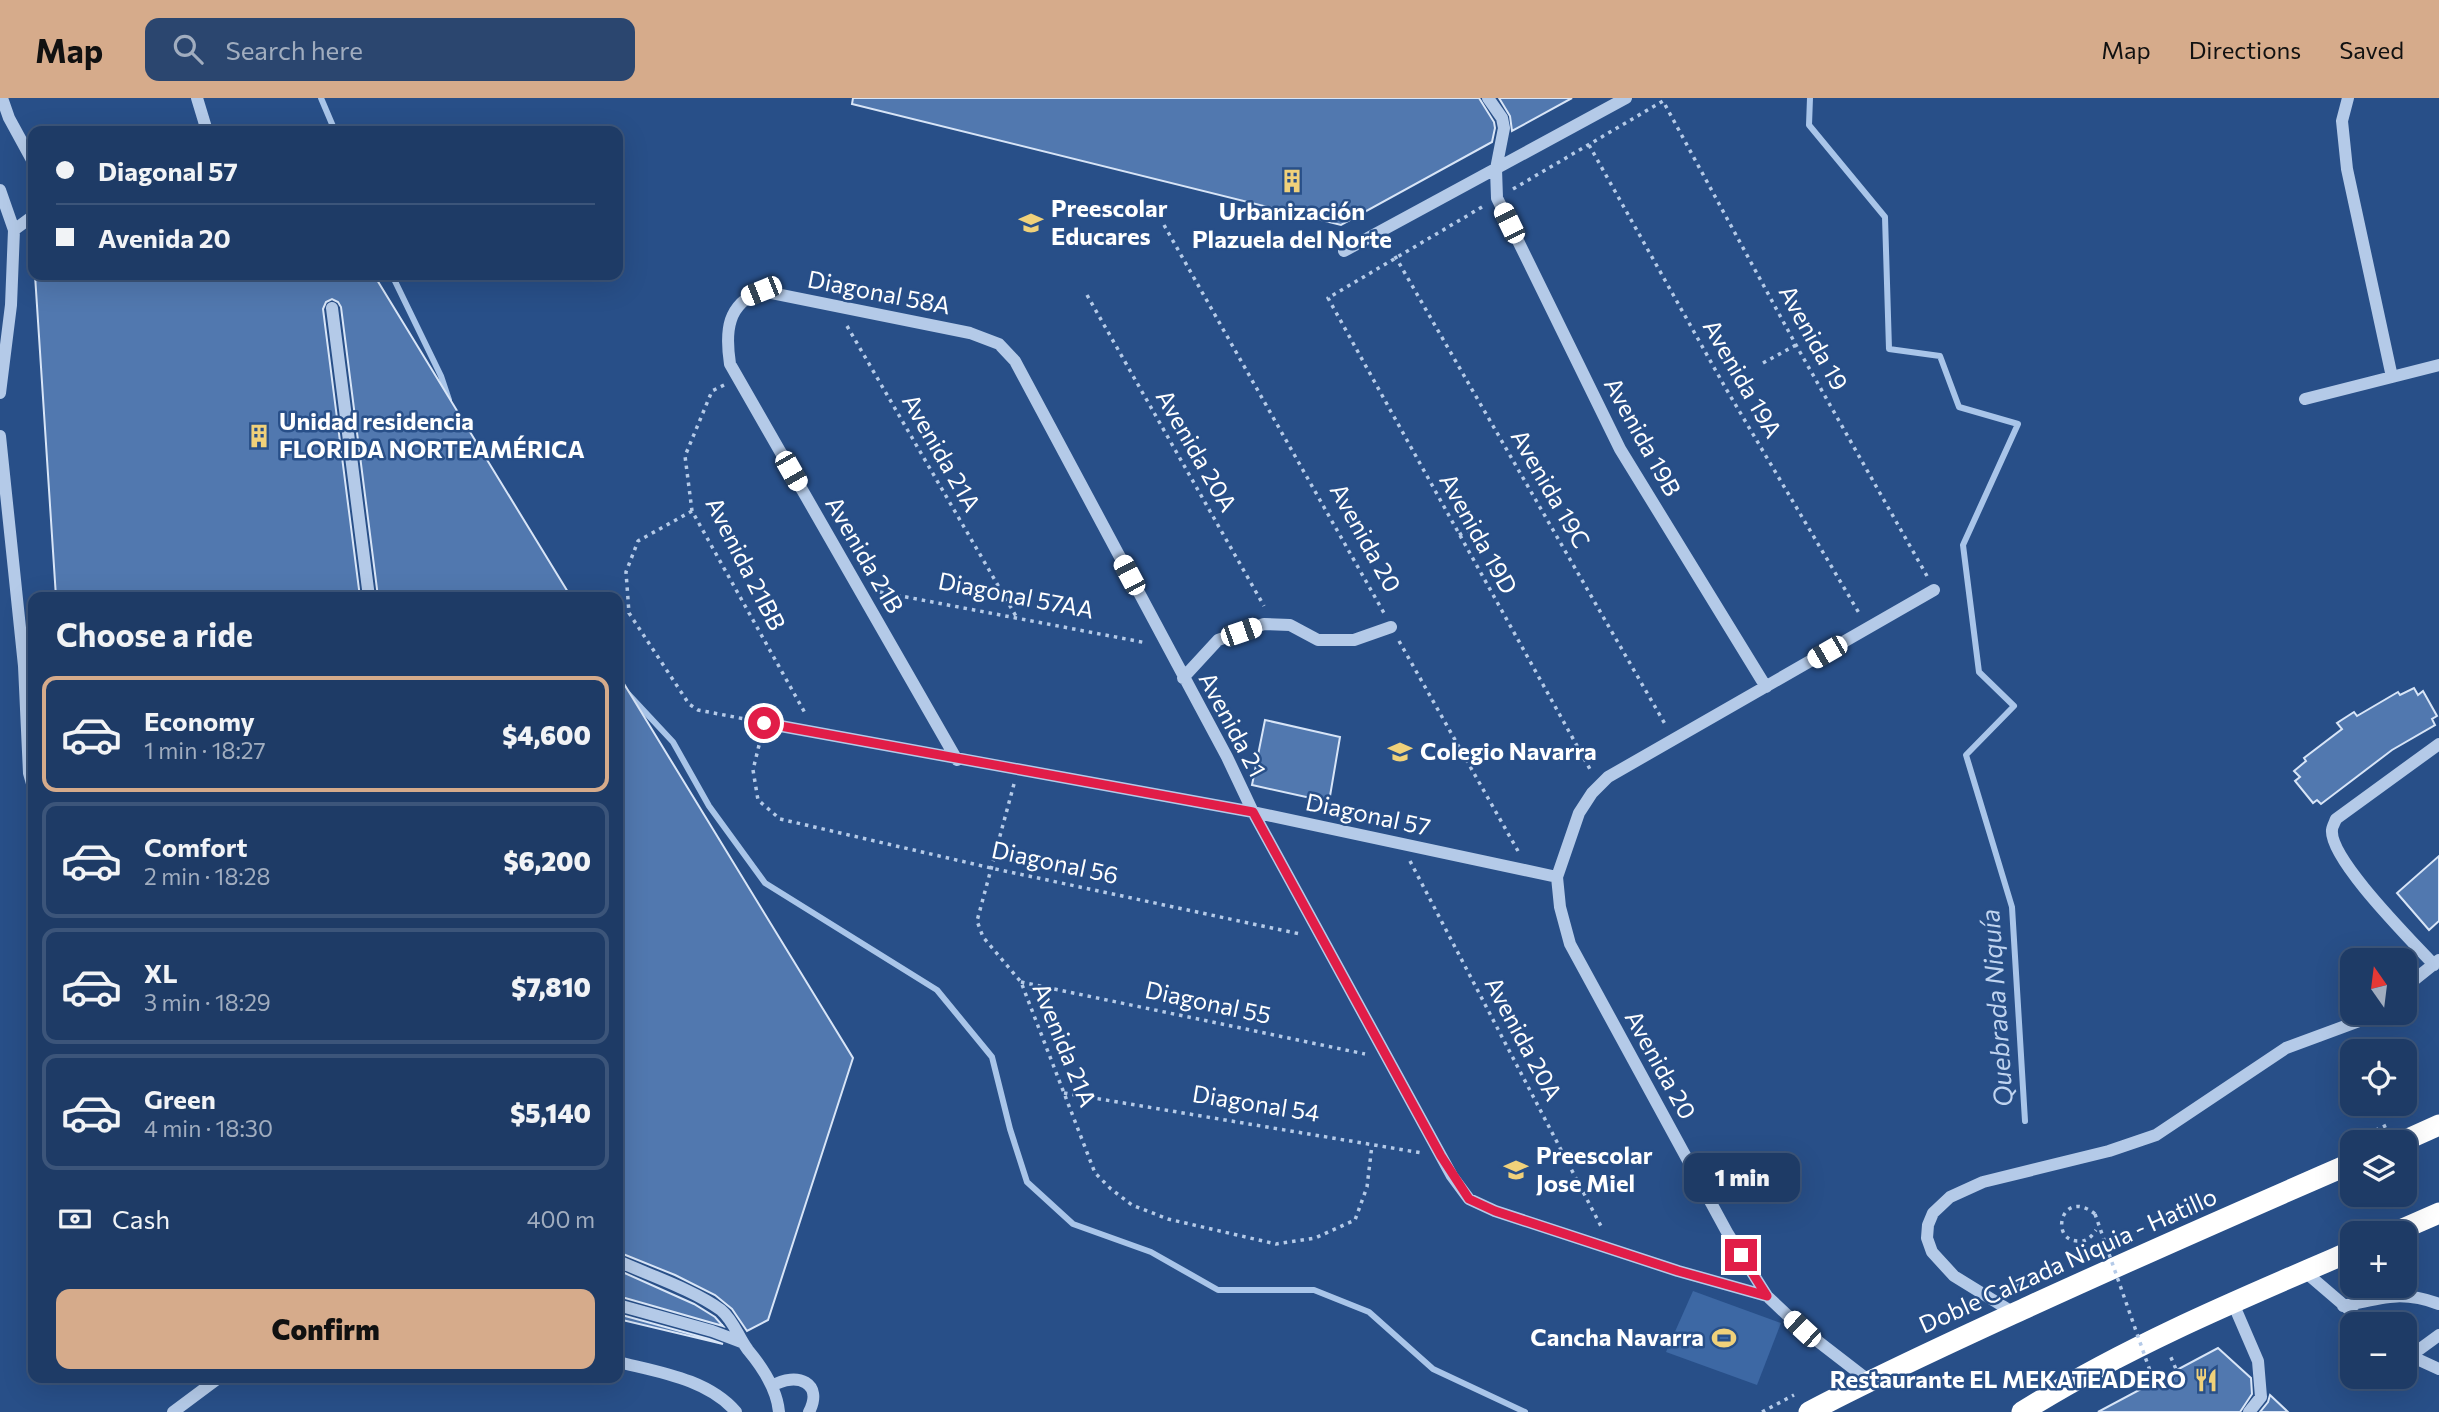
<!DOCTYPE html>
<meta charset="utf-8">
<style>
body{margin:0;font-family:Commissioner,sans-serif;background:#2b466f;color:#f1f3f6;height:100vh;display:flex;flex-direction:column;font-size:26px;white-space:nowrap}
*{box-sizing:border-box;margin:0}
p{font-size:23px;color:#a1adbf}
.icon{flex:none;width:38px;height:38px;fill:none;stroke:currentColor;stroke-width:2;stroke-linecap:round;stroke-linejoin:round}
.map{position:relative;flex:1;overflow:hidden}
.panel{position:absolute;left:28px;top:494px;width:595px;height:791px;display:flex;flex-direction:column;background:#1e3b66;border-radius:14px;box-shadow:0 7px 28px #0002,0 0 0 2px #3c557a}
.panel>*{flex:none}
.guide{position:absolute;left:28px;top:28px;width:595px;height:154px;border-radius:14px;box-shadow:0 7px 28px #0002,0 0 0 2px #3c557a;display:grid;align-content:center;height:154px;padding:0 28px;background:#1e3b66}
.needle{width:46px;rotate:346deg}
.tools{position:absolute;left:2340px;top:850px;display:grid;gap:14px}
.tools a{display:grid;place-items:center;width:77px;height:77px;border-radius:14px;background:#1e3b66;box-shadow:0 7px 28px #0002,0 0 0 2px #3c557a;font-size:35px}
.end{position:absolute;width:32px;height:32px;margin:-16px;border:9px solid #e11d48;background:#fff;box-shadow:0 0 0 4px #fff}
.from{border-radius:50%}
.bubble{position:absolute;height:49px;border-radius:14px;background:#1e3b66;box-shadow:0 7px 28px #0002,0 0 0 2px #3c557a;font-size:23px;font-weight:800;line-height:49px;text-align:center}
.car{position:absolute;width:21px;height:42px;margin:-21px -10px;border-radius:9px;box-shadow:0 0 5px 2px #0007;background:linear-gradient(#fff 24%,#345 0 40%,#fff 0 76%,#345 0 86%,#fff 0)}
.guide b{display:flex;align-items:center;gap:24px;height:66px;font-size:26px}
.guide b+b{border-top:2px solid #3c557a}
.guide i{width:18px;height:18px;background:#f1f3f6}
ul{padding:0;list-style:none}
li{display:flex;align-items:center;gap:21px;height:116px;margin:0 14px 10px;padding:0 14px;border:4px solid #3c557a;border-radius:14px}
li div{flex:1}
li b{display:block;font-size:26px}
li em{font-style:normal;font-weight:800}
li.selected{border-color:#d6ab8b}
li>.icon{width:63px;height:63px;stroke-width:1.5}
h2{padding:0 28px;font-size:32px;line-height:84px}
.pay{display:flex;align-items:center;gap:18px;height:77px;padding:0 28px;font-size:26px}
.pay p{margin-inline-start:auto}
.cta{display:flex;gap:14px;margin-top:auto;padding:14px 28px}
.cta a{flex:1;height:80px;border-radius:14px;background:#d6ab8b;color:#111;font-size:28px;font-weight:800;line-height:80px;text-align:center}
header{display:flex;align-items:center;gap:42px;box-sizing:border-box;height:98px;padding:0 35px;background:#d6ab8b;color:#111}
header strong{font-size:33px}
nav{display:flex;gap:38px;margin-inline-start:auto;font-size:24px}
.search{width:490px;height:63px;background:#2b466f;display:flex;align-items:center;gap:18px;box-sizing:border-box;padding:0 24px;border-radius:14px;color:#a1adbf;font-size:26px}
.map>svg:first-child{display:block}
.green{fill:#3d68a4}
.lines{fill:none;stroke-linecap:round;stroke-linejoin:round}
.stream{stroke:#a9c5e9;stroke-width:6}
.building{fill:#5178af;stroke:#d8e5f7;stroke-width:2}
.path{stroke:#b4cae8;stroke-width:3.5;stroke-dasharray:3.5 5;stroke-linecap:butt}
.minor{stroke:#b4cae8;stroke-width:12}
.highway{stroke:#fff;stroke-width:21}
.path-bridge{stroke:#b4cae8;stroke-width:3.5;stroke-dasharray:3.5 5;stroke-linecap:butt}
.route{stroke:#e11d48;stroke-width:9}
.labels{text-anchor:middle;stroke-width:5;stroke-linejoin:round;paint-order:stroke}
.poi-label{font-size:24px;font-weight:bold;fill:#fff;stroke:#284f88;text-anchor:start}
.street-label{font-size:24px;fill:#fff;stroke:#284f88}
.water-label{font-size:26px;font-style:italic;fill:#c0d4f0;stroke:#284f88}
</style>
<header>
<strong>Map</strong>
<div class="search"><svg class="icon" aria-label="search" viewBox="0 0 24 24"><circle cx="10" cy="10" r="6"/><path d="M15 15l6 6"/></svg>Search here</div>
<nav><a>Map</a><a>Directions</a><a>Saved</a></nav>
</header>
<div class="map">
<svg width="2439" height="1314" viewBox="0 0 2439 1314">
<rect width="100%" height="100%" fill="#284f88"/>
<path class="green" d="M 1693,1193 L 1781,1225 L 1757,1287 L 1666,1254 Z"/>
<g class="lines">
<path class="stream" d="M 321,0 L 335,33
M 1810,0 L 1809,27 L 1885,119 L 1889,251 L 1940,258 L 1959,309 L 2018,326 L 1963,447 L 1979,574 L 2014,608 L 1966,657 L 2012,809 L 2025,1023
M 392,177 L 441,278 L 449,302
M 618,585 L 673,644 L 709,708 L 765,785 L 937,892 L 992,959 L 1010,1031 L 1027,1084 L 1073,1126 L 1151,1154 L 1218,1192 L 1314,1192 L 1369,1214 L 1433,1271 L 1525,1314"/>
</g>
<path class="building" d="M 853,0 L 1479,0 L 1494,24 L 1495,30 L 1492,44 L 1341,127 L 852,6 Z
M 1499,0 L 1572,0 L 1512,33 L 1510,18 Z
M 35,177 L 374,177 L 571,499 L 378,499 L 341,209 L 338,204 L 332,201 L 326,204 L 323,211 L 360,499 L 56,499 Z
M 618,576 L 853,960 L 768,1222 L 747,1233 L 732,1211 L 715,1197 L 675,1177 L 618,1154 Z
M 2414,590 L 2418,597 L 2423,593 L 2437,618 L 2432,621 L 2435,627 L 2392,652 L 2321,706 L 2317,702 L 2313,705 L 2295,683 L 2300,679 L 2294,673 L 2306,663 L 2304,660 L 2342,631 L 2337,625 L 2354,614 L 2357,618 L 2398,594 L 2400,597 Z
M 1265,622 L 1340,639 L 1329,704 L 1252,687 Z
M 2439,758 L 2439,823 L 2429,832 L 2397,795 Z
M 618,1172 L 694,1206 L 715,1219 L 723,1228 L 618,1198 Z
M 618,1216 L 709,1241 L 723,1246 L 618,1221 Z
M 2218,1250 L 2251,1280 L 2252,1296 L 2240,1314 L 2098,1314 Z
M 2270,1297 L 2288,1314 L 2260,1314 L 2268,1304 Z"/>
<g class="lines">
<path class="path" d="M 1589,47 L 1725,289 L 1859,515
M 1513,91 L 1663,3 L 1796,247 L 1927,478
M 1482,109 L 1328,200 L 1591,673
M 1164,127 L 1384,515
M 1395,158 L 1665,626
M 1087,197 L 1264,508
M 847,228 L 1017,520
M 1763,265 L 1796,247
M 724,287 L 712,293 L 685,358 L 692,413 L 805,615
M 692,413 L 638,443 L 626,474 L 629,515 L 689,606 L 698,612 L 750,622
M 1459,437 L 1476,428
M 880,494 L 1147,545
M 1399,543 L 1518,753
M 761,639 L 753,672 L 758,702 L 780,721 L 991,770 L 1300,836
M 1014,686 L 977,823 L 983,839 L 1021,884 L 1095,1075 L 1111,1091 L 1132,1107 L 1168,1121 L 1276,1146 L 1315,1140 L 1355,1122 L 1367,1089 L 1372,1047
M 1410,763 L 1603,1132
M 1021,884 L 1365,956
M 1064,995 L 1422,1055
M 2352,1043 L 2387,1027
M 2095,1116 C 2061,1089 2049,1143 2078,1143 C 2087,1144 2091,1139 2096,1132
M 2009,1192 L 2024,1185
M 1923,1232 L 1973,1208
M 2155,1287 L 2179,1278 L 2169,1255
M 1762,1314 L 1794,1297"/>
<path class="minor" d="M 2,0 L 9,20 L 33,64
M 197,0 L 207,33
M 1488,0 L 1502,20 L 1504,30 L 1496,71 L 1497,100 L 1620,351 L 1766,589
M 2348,0 L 2342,23 L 2347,71 L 2392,279
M 0,92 L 14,132 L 11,207 L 0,295
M 14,132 L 33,118
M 1344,153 L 1626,0
M 332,210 L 369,499
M 2305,301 L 2439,267
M 0,338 L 24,568 L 29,675 L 33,689
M 1183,580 L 1218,542 L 1264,526 L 1290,527 L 1318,542 L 1354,542 L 1391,529
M 764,625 L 1253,714 L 1557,779
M 957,662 L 730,266 C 725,233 727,206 761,193 L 970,235 L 999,246 L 1015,263 L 1227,659 L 1253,714 L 1452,1078 L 1469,1101 L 1495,1113 L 1678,1173 L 1767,1198
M 2434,867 C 2413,844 2329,761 2332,732 C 2332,729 2335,724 2336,721 L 2439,646
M 2404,890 L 2439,862
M 618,1163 C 649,1177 694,1192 721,1212 C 734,1223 738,1239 748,1252 C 763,1270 777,1291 779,1314
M 2304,1173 L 2367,1227
M 2233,1205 L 2258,1263 L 2261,1299 L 2249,1314
M 618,1207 L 712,1233 L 741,1244
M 2343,1208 C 2381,1200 2401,1192 2439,1206
M 2014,1215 L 1954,1178 L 1932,1154 L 1927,1140 L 1928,1127 L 1933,1115 L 1950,1099 L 1983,1084 L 2109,1053 L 2156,1037 L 2286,950 L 2367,920 L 2372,915
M 2404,1255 L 2439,1271
M 2409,1259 L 2439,1237
M 618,1264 C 658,1274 708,1281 736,1314
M 1868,1282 L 1802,1231 L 1767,1198 L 1728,1136 L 1570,846 L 1560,809 L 1557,779 L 1579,715 L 1592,695 L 1608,679 L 1934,492
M 772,1288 C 797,1273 824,1285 809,1314
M 173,1314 L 220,1279"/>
<path class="highway" d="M 2399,1045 L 2439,1027
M 2391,1136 L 2439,1115
M 1809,1314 C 1881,1276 1956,1242 2030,1208 C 2137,1159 2244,1112 2352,1065
M 2022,1314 C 2125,1249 2240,1201 2352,1153"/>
<path class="path-bridge" d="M 2095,1116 L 2155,1287"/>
</g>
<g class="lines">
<path class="route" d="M 764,625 L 1253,714 L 1441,1058 L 1469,1101 L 1495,1113 L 1678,1173 L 1767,1198 L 1741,1157"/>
</g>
<defs>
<g id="building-bare" transform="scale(1.89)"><path d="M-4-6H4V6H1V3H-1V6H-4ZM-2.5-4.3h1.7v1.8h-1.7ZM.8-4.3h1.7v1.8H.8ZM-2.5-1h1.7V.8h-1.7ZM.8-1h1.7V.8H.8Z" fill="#f0d17a" stroke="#284f88" stroke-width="2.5" paint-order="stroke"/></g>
<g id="school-bare" transform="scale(1.89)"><path d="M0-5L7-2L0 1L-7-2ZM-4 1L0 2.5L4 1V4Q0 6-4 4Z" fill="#f0d17a" stroke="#284f88" stroke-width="2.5" paint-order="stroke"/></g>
<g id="stadium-bare" transform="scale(1.89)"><path d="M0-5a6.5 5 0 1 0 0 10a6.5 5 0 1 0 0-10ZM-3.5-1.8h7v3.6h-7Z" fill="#f0d17a" stroke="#284f88" stroke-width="2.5" paint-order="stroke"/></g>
<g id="restaurant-bare" transform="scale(1.89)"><path d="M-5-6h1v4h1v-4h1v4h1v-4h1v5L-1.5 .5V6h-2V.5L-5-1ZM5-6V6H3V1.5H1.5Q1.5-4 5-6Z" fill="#f0d17a" stroke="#284f88" stroke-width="2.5" paint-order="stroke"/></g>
</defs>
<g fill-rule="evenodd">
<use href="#building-bare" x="1292" y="83"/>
<use href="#school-bare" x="1031" y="125"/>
<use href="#building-bare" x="259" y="338"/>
<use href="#school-bare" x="1400" y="654"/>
<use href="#school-bare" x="1516" y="1072"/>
<use href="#stadium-bare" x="1724" y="1240"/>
<use href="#restaurant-bare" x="2206" y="1282"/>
</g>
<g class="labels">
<g class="poi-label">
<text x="1051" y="119">Preescolar<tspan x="1051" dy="28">Educares</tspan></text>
<text x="1292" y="122" text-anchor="middle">Urbanización<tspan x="1292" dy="28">Plazuela del Norte</tspan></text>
<text x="279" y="332">Unidad residencia<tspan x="279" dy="28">FLORIDA NORTEAMÉRICA</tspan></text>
<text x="1420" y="662">Colegio Navarra</text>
<text x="1536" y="1066">Preescolar<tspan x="1536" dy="28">Jose Miel</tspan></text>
<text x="1704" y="1248" text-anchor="end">Cancha Navarra</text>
<text x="2186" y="1290" text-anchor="end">Restaurante EL MEKATEADERO</text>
</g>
<g class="street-label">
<text transform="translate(879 195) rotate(11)" y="8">Diagonal 58A</text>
<text transform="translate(1813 240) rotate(61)" y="8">Avenida 19</text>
<text transform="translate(1742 281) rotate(60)" y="8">Avenida 19A</text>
<text transform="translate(1642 339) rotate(61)" y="8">Avenida 19B</text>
<text transform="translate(1196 353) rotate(60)" y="8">Avenida 20A</text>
<text transform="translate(941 355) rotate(60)" y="8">Avenida 21A</text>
<text transform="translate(1550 391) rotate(60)" y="8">Avenida 19C</text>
<text transform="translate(1478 436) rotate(61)" y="8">Avenida 19D</text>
<text transform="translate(1365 440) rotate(61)" y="8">Avenida 20</text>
<text transform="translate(864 457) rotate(60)" y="8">Avenida 21B</text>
<text transform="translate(745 466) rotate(63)" y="8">Avenida 21BB</text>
<text transform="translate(1016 498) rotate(11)" y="8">Diagonal 57AA</text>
<text transform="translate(1232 627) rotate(62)" y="8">Avenida 21</text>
<text transform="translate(1368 717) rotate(12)" y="8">Diagonal 57</text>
<text transform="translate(1055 765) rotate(12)" y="8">Diagonal 56</text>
<text transform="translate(1208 905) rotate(12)" y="8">Diagonal 55</text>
<text transform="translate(1523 941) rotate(62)" y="8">Avenida 20A</text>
<text transform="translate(1064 947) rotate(68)" y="8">Avenida 21A</text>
<text transform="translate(1660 967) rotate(61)" y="8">Avenida 20</text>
<text transform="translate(1256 1006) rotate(9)" y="8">Diagonal 54</text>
<text transform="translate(2068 1163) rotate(-24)" y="8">Doble Calzada Niquia - Hatillo</text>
</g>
<g class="water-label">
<text transform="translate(1997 910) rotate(-94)" y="9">Quebrada Niquía</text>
</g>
</g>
</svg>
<div class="tools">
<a><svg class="needle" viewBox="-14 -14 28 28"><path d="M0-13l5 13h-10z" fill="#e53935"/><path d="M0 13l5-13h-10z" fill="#a1adbf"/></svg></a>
<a><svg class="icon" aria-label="locate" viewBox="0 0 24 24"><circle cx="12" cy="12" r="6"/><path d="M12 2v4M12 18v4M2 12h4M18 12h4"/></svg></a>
<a><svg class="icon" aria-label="layers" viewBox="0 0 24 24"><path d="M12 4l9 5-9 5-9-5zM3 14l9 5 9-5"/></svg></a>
<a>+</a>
<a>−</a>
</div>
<i class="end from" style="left:764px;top:625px"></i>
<i class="end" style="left:1741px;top:1157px"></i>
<div class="bubble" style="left:1684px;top:1055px;width:116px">1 min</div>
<i class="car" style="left:1509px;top:125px;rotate:334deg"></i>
<i class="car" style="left:761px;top:193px;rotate:248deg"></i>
<i class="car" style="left:791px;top:373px;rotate:150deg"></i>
<i class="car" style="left:1129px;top:477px;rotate:332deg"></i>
<i class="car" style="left:1241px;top:534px;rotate:71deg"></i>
<i class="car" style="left:1827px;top:554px;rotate:240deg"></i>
<i class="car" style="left:1802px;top:1231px;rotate:313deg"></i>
<div class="guide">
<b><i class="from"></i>Diagonal 57</b>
<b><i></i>Avenida 20</b>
</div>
<section class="panel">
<h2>Choose a ride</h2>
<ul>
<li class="selected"><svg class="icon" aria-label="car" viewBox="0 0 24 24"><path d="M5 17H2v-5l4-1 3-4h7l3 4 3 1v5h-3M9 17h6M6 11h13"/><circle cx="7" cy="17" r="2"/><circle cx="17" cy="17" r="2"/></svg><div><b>Economy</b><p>1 min · 18:27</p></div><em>$4,600</em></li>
<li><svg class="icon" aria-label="car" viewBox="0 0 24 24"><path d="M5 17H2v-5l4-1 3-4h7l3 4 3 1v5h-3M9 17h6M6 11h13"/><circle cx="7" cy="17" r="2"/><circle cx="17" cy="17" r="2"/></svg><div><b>Comfort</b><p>2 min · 18:28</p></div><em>$6,200</em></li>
<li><svg class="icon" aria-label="car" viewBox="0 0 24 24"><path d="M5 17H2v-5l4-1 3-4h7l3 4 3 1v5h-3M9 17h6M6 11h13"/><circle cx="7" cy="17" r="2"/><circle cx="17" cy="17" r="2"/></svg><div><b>XL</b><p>3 min · 18:29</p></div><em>$7,810</em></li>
<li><svg class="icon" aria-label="car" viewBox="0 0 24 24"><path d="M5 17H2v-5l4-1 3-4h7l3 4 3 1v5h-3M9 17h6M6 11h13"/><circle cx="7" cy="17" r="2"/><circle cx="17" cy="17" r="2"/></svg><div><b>Green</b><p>4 min · 18:30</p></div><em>$5,140</em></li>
</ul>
<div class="pay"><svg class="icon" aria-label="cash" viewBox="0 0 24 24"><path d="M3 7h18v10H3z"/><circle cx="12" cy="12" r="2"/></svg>Cash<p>400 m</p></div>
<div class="cta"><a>Confirm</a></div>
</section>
</div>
